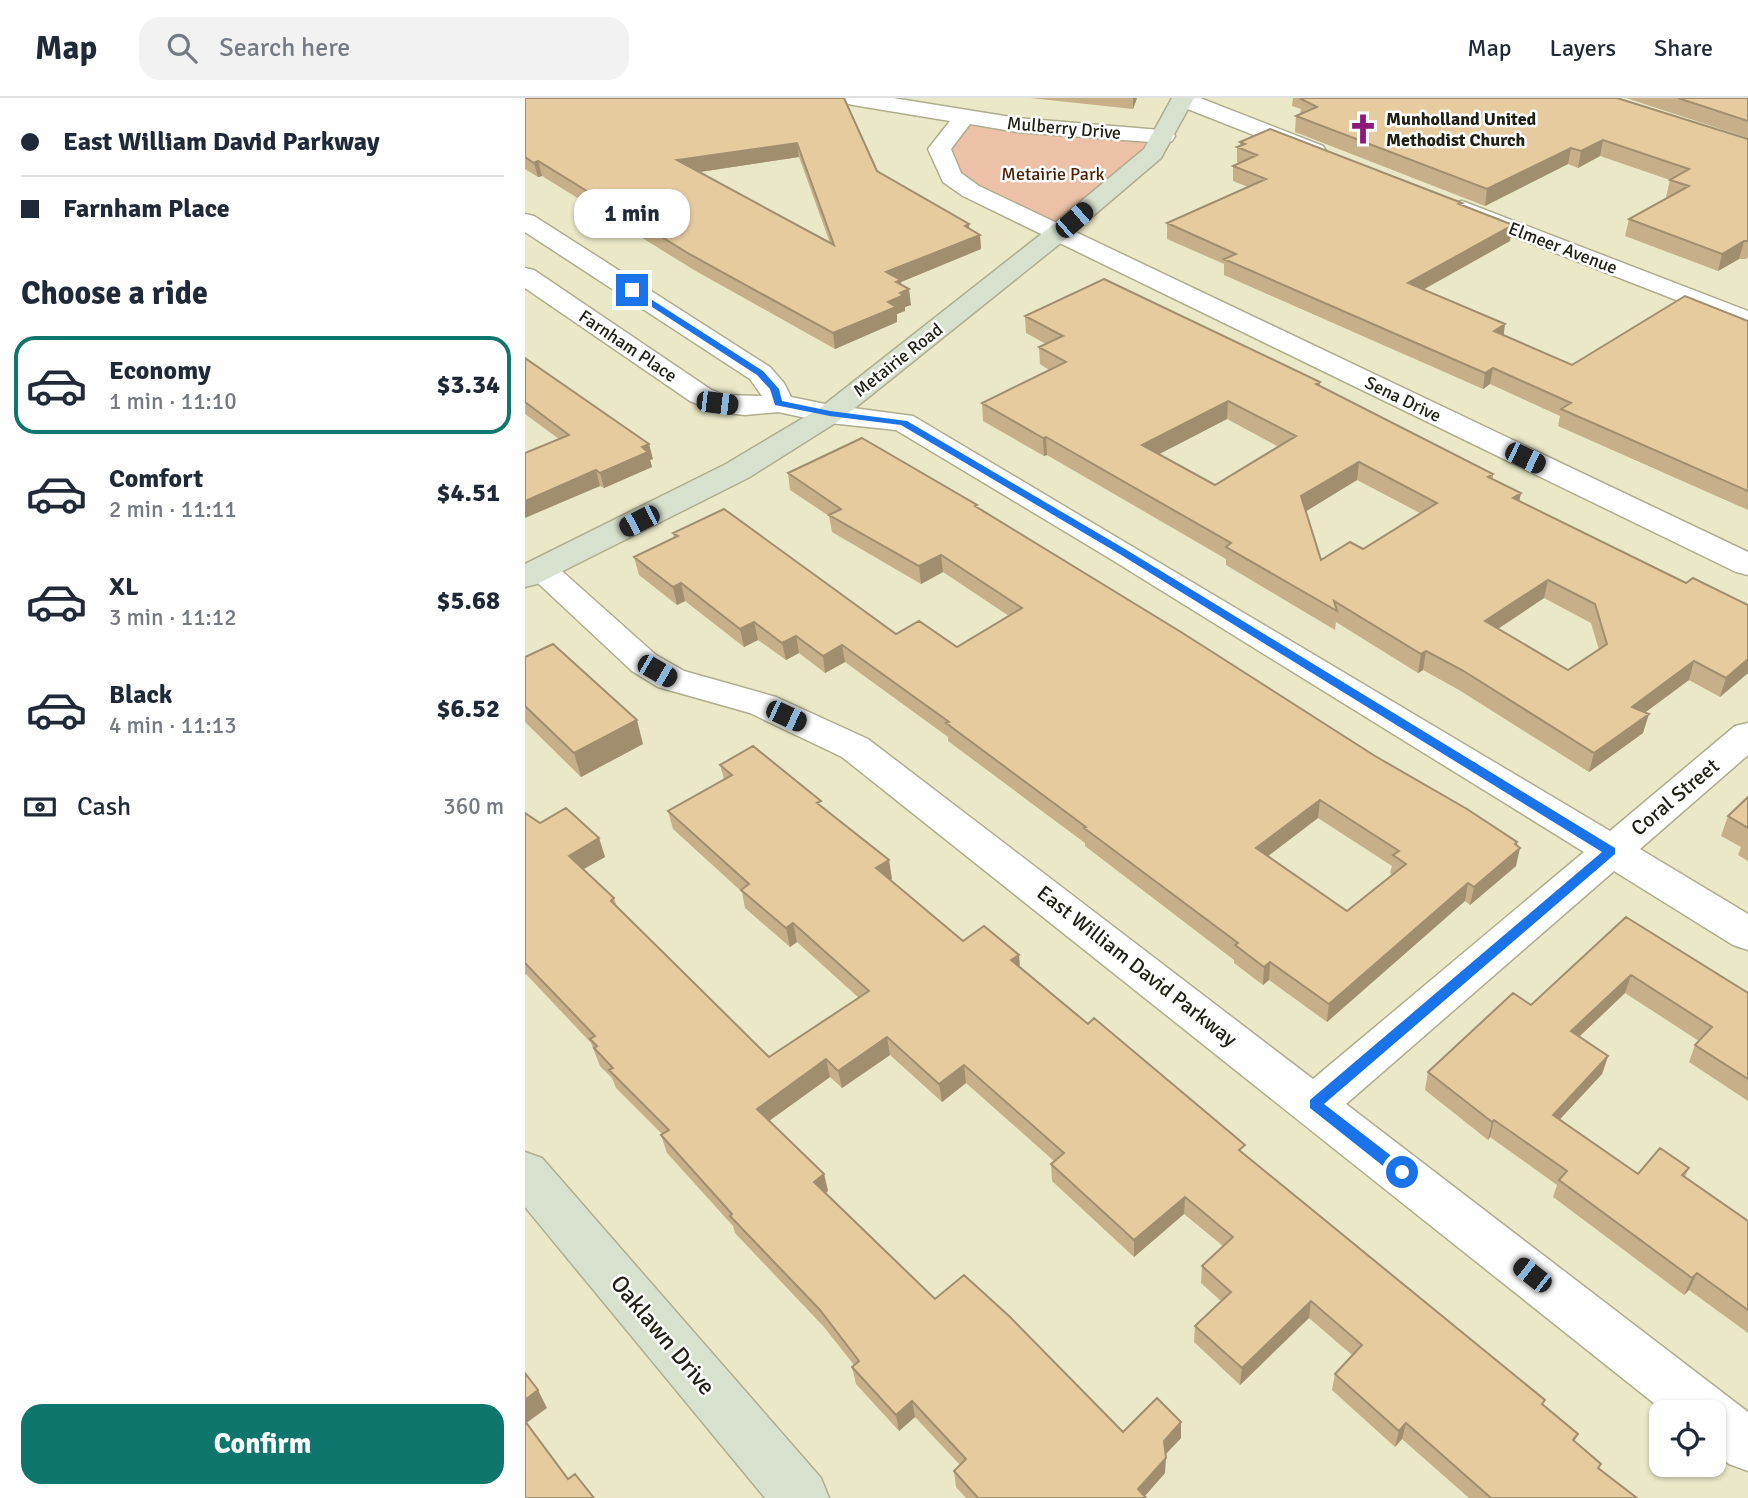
<!DOCTYPE html>
<meta charset="utf-8">
<style>
body{margin:0;font-family:Signika,sans-serif;background:#f2f2f3;color:#1f2937;height:100vh;display:flex;flex-direction:column;font-size:26px;white-space:nowrap}
*{box-sizing:border-box;margin:0}
p{font-size:23px;color:#747a83}
.icon{flex:none;width:38px;height:38px;fill:none;stroke:currentColor;stroke-width:2;stroke-linecap:round;stroke-linejoin:round}
.map{position:relative;flex:1;overflow:hidden}
.panel{display:flex;flex-direction:column;background:#fff;width:525px}
.panel>*{flex:none}
.hud{display:grid;align-content:center;height:154px;padding:0 21px;background:#fff}
.fabs{position:absolute;left:1124px;top:1302px;display:grid;gap:14px}
.fabs a{display:grid;place-items:center;width:77px;height:77px;border-radius:14px;background:#fff;box-shadow:0 2px 5px #0004;font-size:35px}
.end{position:absolute;width:32px;height:32px;margin:-16px;border:9px solid #1a73e8;background:#fff;box-shadow:0 0 0 4px #fff}
.from{border-radius:50%}
.bubble{position:absolute;height:49px;border-radius:21px;background:#fff;box-shadow:0 2px 5px #0004;font-size:23px;font-weight:700;line-height:49px;text-align:center}
.car{position:absolute;width:21px;height:42px;margin:-21px -10px;border-radius:9px;box-shadow:0 0 5px 2px #0007;background:linear-gradient(#222 24%,#8ab4d8 0 40%,#222 0 76%,#8ab4d8 0 86%,#222 0)}
.hud b{display:flex;align-items:center;gap:24px;height:66px;font-size:26px}
.hud b+b{border-top:2px solid #e0e1e3}
.hud i{width:18px;height:18px;background:#1f2937}
ul{padding:0;list-style:none}
li{display:flex;align-items:center;gap:21px;height:98px;margin:0 14px 10px;padding:0 7px;border:4px solid transparent;border-radius:21px}
li div{flex:1}
li b{display:block;font-size:26px}
li em{font-style:normal;font-weight:700}
li.current{border-color:#0f766e}
li>.icon{width:63px;height:63px;stroke-width:1.5}
h2{padding:0 21px;font-size:32px;line-height:84px}
.pay{display:flex;align-items:center;gap:18px;height:77px;padding:0 21px;font-size:26px}
.pay p{margin-inline-start:auto}
.cta{display:flex;gap:14px;margin-top:auto;padding:14px 21px}
.cta a{flex:1;height:80px;border-radius:21px;background:#0f766e;color:#fff;font-size:28px;font-weight:700;line-height:80px;text-align:center}
header{display:flex;align-items:center;gap:42px;box-sizing:border-box;height:98px;padding:0 35px;background:#fff;border-bottom:2px solid #e0e1e3}
header strong{font-size:33px}
nav{display:flex;gap:38px;margin-inline-start:auto;font-size:24px}
.search{width:490px;height:63px;background:#f2f2f3;display:flex;align-items:center;gap:18px;box-sizing:border-box;padding:0 24px;border-radius:21px;color:#747a83;font-size:26px}
main{display:flex;flex:1;min-height:0}
.map>svg:first-child{display:block}
.green{fill:#ecc1a7}
.lines{fill:none;stroke-linecap:round;stroke-linejoin:round}
.street-casing{stroke:#afad8e;stroke-width:3}
.secondary-casing{stroke:#afad8e;stroke-width:3}
.street{fill:#fff;fill-rule:evenodd}
.secondary{fill:#d7e1ce;fill-rule:evenodd}
.wall{fill:#c6af89;fill-rule:evenodd}
.shaded-wall{fill:#a18e6f}
.building{fill:#e6cb9f;stroke:#a18e6f;stroke-width:2;fill-rule:evenodd}
.route{fill:#1a73e8}
.labels{text-anchor:middle;stroke-width:5;stroke-linejoin:round;paint-order:stroke}
.far-poi-label{font-size:18px;font-weight:bold;fill:#1f1f13;stroke:#fff;text-anchor:start}
.far-street-label{font-size:18px;fill:#1f1f13;stroke:#fff}
.far-park-label{font-size:18px;fill:#491f00;stroke:#fff}
.street-label{font-size:21px;fill:#1f1f13;stroke:#fff}
.near-street-label{font-size:24px;fill:#1f1f13;stroke:#fff}
</style>
<header>
<strong>Map</strong>
<div class="search"><svg class="icon" aria-label="search" viewBox="0 0 24 24"><circle cx="10" cy="10" r="6"/><path d="M15 15l6 6"/></svg>Search here</div>
<nav><a>Map</a><a>Layers</a><a>Share</a></nav>
</header>
<main>
<section class="panel">
<div class="hud">
<b><i class="from"></i>East William David Parkway</b>
<b><i></i>Farnham Place</b>
</div>
<h2>Choose a ride</h2>
<ul>
<li class="current"><svg class="icon" aria-label="car" viewBox="0 0 24 24"><path d="M5 17H2v-5l4-1 3-4h7l3 4 3 1v5h-3M9 17h6M6 11h13"/><circle cx="7" cy="17" r="2"/><circle cx="17" cy="17" r="2"/></svg><div><b>Economy</b><p>1 min · 11:10</p></div><em>$3.34</em></li>
<li><svg class="icon" aria-label="car" viewBox="0 0 24 24"><path d="M5 17H2v-5l4-1 3-4h7l3 4 3 1v5h-3M9 17h6M6 11h13"/><circle cx="7" cy="17" r="2"/><circle cx="17" cy="17" r="2"/></svg><div><b>Comfort</b><p>2 min · 11:11</p></div><em>$4.51</em></li>
<li><svg class="icon" aria-label="car" viewBox="0 0 24 24"><path d="M5 17H2v-5l4-1 3-4h7l3 4 3 1v5h-3M9 17h6M6 11h13"/><circle cx="7" cy="17" r="2"/><circle cx="17" cy="17" r="2"/></svg><div><b>XL</b><p>3 min · 11:12</p></div><em>$5.68</em></li>
<li><svg class="icon" aria-label="car" viewBox="0 0 24 24"><path d="M5 17H2v-5l4-1 3-4h7l3 4 3 1v5h-3M9 17h6M6 11h13"/><circle cx="7" cy="17" r="2"/><circle cx="17" cy="17" r="2"/></svg><div><b>Black</b><p>4 min · 11:13</p></div><em>$6.52</em></li>
</ul>
<div class="pay"><svg class="icon" aria-label="cash" viewBox="0 0 24 24"><path d="M3 7h18v10H3z"/><circle cx="12" cy="12" r="2"/></svg>Cash<p>360 m</p></div>
<div class="cta"><a>Confirm</a></div>
</section>
<div class="map">
<svg width="1223" height="1400" viewBox="0 0 1223 1400">
<rect width="100%" height="100%" fill="#eae8c7"/>
<path class="green" d="M 439,19 L 639,38 L 533,135 L 432,83 L 414,51 Z"/>
<g class="lines">
<g class="street-casing">
<path id="street" d="M 317,0 L 368,0 L 492,20 L 647,33 L 650,38 L 647,43 L 639,45 L 492,34 L 445,26 L 426,51 L 436,75 L 454,88 L 1223,454 L 1223,477 L 1211,474 L 438,98 L 418,84 L 403,51 L 425,23 L 328,7 L 320,5 Z
M 675,0 L 798,48 L 801,53 L 798,58 L 782,58 L 650,6 L 647,1 Z
M 937,103 L 1223,213 L 1223,230 L 928,115 L 925,110 L 928,105 Z
M 0,116 L 9,118 L 245,269 L 259,285 L 266,299 L 305,307 L 388,318 L 1085,733 L 1210,628 L 1223,625 L 1223,657 L 1115,751 L 1223,816 L 1223,852 L 1208,847 L 1089,773 L 821,1006 L 1223,1314 L 1223,1373 L 1204,1366 L 1188,1353 L 1188,1314 L 1140,1314 L 317,659 L 225,615 L 133,589 L 107,573 L 0,473 L 5,466 L 17,463 L 29,466 L 131,557 L 159,573 L 251,599 L 343,641 L 788,981 L 1059,754 L 584,460 L 371,332 L 305,325 L 253,314 L 220,317 L 192,314 L 165,303 L 0,190 L 0,170 L 9,172 L 185,291 L 198,297 L 237,298 L 225,281 L 0,134 Z"/>
</g>
<g class="secondary-casing">
<path id="secondary" d="M 647,0 L 669,0 L 636,60 L 542,140 L 315,322 L 223,380 L 12,486 L 0,489 L 0,466 L 201,366 L 295,310 L 524,130 L 619,51 Z
M 0,1054 L 17,1060 L 296,1380 L 304,1400 L 240,1400 L 0,1109 Z"/>
</g>
<use href="#street" class="street"/>
<use href="#secondary" class="secondary"/>
</g>
<path class="wall" d="M 0,0 L 319,0 L 352,73 L 455,137 L 456,151 L 376,184 L 376,187 L 386,207 L 380,209 L 380,213 L 372,216 L 372,224 L 310,251 L 169,172 L 17,78 L 13,79 L 0,71 ZM 274,59 L 305,145 L 174,74 Z
M 505,0 L 612,0 L 608,11 Z
M 768,0 L 1092,0 L 1223,41 L 1223,159 L 1221,161 L 1214,161 L 1193,173 L 1100,138 L 1104,121 L 1144,99 L 1141,99 L 1145,82 L 1075,58 L 1053,70 L 1043,66 L 960,108 L 770,34 L 771,18 L 775,16 L 776,11 L 767,8 Z
M 1101,0 L 1223,0 L 1223,40 Z
M 715,44 L 937,105 L 937,107 L 985,143 L 898,192 L 978,237 L 1047,267 L 1223,223 L 1223,412 L 1033,328 L 1035,318 L 965,286 L 958,291 L 699,177 L 699,166 L 642,141 L 642,125 L 723,89 L 708,83 L 708,68 L 715,65 L 712,64 L 712,49 L 715,48 Z
M 500,218 L 795,284 L 795,288 L 968,376 L 968,381 L 996,395 L 994,403 L 1223,575 L 1195,599 L 1164,582 L 1120,614 L 1118,635 L 1064,674 L 934,592 L 898,572 L 893,575 L 811,524 L 810,532 L 701,467 L 701,461 L 522,357 L 519,358 L 458,323 L 457,305 L 524,272 L 515,266 L 514,249 L 521,246 L 501,235 ZM 702,321 L 754,349 L 690,387 L 634,356 ZM 832,382 L 895,415 L 838,451 L 796,462 L 781,413 ZM 1019,500 L 1066,525 L 1074,552 L 1043,572 L 973,531 Z
M 0,260 L 128,361 L 125,362 L 127,369 L 79,390 L 75,388 L 59,394 L 34,341 L 0,316 Z
M 263,375 L 452,410 L 992,748 L 991,768 L 945,807 L 940,803 L 802,924 L 744,882 L 738,887 L 709,865 L 709,862 L 560,748 L 560,745 L 423,643 L 423,639 L 320,564 L 300,575 L 274,555 L 261,562 L 233,542 L 219,549 L 160,503 L 152,507 L 114,477 L 109,459 L 149,440 L 148,435 L 371,536 L 432,549 L 484,518 L 418,474 L 396,486 L 307,434 L 304,418 L 265,392 ZM 793,720 L 867,768 L 865,775 L 868,777 L 822,813 L 743,758 Z
M 0,559 L 118,646 L 56,679 L 0,624 Z
M 195,667 L 297,709 L 367,781 L 365,782 L 438,843 L 494,857 L 495,869 L 1053,1336 L 1049,1344 L 1076,1366 L 1074,1370 L 1112,1400 L 944,1400 L 877,1341 L 870,1349 L 807,1292 L 810,1276 L 827,1257 L 784,1220 L 715,1287 L 669,1244 L 670,1228 L 696,1203 L 676,1185 L 677,1168 L 698,1148 L 659,1116 L 609,1159 L 527,1083 L 526,1066 L 529,1063 L 441,985 L 417,1004 L 365,957 L 317,990 L 305,979 L 244,1023 L 299,1076 L 303,1093 L 301,1095 L 410,1201 L 598,1334 L 656,1340 L 640,1357 L 640,1375 L 620,1398 L 621,1400 L 441,1400 L 431,1389 L 429,1373 L 435,1367 L 390,1319 L 374,1333 L 331,1286 L 327,1269 L 329,1267 L 299,1229 L 210,1135 L 208,1128 L 142,1055 L 136,1037 L 137,1036 L 91,990 L 87,980 L 75,968 L 66,945 L 1,876 L 0,877 L 0,715 L 15,725 L 74,740 L 80,759 L 58,771 L 89,800 L 92,809 L 244,959 L 334,900 L 272,844 L 265,849 L 220,810 L 217,794 L 148,731 L 143,713 L 199,681 Z
M 1223,699 L 1223,763 L 1213,757 L 1216,749 L 1196,738 L 1203,718 Z
M 1101,819 L 1223,895 L 1223,1003 L 1164,964 L 1170,947 L 1174,943 L 1100,895 L 1054,939 L 1083,958 L 1077,976 L 1035,1021 L 1113,1076 L 1164,1070 L 1160,1079 L 1223,1123 L 1223,1235 L 1164,1192 L 1159,1197 L 1028,1099 L 1032,1087 L 965,1039 L 963,1042 L 900,992 L 903,974 L 1006,907 Z"/>
<path class="shaded-wall" d="M 608,0 L 612,0 L 608,11 Z
M 1078,42 L 1075,58 L 1053,70 L 1056,53 Z
M 272,45 L 274,59 L 155,77 L 152,62 Z
M 1046,50 L 1043,66 L 960,108 L 962,91 Z
M 13,63 L 17,78 L 13,79 L 9,65 Z
M 444,126 L 445,141 L 455,137 L 456,151 L 376,184 L 377,194 L 384,191 L 386,207 L 380,209 L 380,213 L 372,216 L 372,224 L 310,251 L 308,235 L 361,174 Z
M 988,127 L 985,143 L 881,201 L 883,185 Z
M 1219,143 L 1214,161 L 1193,173 L 1197,156 Z
M 980,226 L 978,242 L 969,233 Z
M 968,270 L 965,286 L 958,291 L 960,275 Z
M 703,303 L 702,321 L 617,365 L 617,347 Z
M 521,339 L 522,357 L 519,358 L 518,340 Z
M 124,346 L 128,361 L 125,362 L 127,369 L 79,390 L 75,375 L 117,349 Z
M 834,364 L 832,382 L 775,417 L 776,398 Z
M 71,372 L 75,388 L 0,420 L 0,403 Z
M 996,395 L 992,414 L 988,400 Z
M 416,457 L 418,474 L 396,486 L 394,468 Z
M 1023,482 L 1019,500 L 956,542 L 960,523 Z
M 156,485 L 160,503 L 152,507 L 148,489 Z
M 229,524 L 233,542 L 219,549 L 215,531 Z
M 271,538 L 274,555 L 261,562 L 257,545 Z
M 317,547 L 320,564 L 300,575 L 298,558 Z
M 901,553 L 898,572 L 893,575 L 896,556 Z
M 1223,561 L 1223,575 L 1195,599 L 1201,580 Z
M 1169,563 L 1164,582 L 1102,628 L 1107,609 Z
M 1124,616 L 1118,635 L 1064,674 L 1069,655 Z
M 112,622 L 118,646 L 56,679 L 49,655 Z
M 795,702 L 793,720 L 730,768 L 731,750 Z
M 74,740 L 80,759 L 50,776 L 44,758 Z
M 992,744 L 990,754 L 995,750 L 991,768 L 945,807 L 949,789 Z
M 364,762 L 367,781 L 354,789 L 351,770 Z
M 943,785 L 940,803 L 802,924 L 804,906 Z
M 268,825 L 272,844 L 265,849 L 261,830 Z
M 494,857 L 495,875 L 486,862 Z
M 745,864 L 744,882 L 738,887 L 739,869 Z
M 1106,877 L 1100,895 L 1041,951 L 1046,933 Z
M 362,939 L 365,957 L 317,990 L 313,973 Z
M 1083,958 L 1077,976 L 1023,1034 L 1028,1017 Z
M 301,961 L 305,979 L 237,1028 L 232,1011 Z
M 439,967 L 441,985 L 417,1004 L 414,986 Z
M 969,1022 L 965,1039 L 963,1042 L 967,1024 Z
M 299,1076 L 303,1093 L 293,1101 L 289,1084 Z
M 660,1099 L 659,1116 L 609,1159 L 609,1142 Z
M 1172,1175 L 1164,1192 L 1159,1197 L 1167,1180 Z
M 786,1203 L 784,1220 L 715,1287 L 717,1270 Z
M 13,1292 L 22,1310 L 0,1326 L 0,1302 Z
M 387,1303 L 390,1319 L 374,1333 L 371,1317 Z
M 656,1324 L 656,1340 L 639,1358 L 639,1343 Z
M 881,1325 L 877,1341 L 870,1349 L 874,1333 Z
M 641,1360 L 640,1375 L 618,1400 L 613,1391 Z"/>
<path class="building" d="M 0,0 L 319,0 L 352,73 L 444,126 L 440,128 L 455,137 L 361,174 L 376,182 L 371,184 L 384,191 L 375,195 L 379,197 L 363,204 L 371,209 L 308,235 L 166,157 L 13,63 L 9,65 L 0,59 ZM 272,45 L 309,147 L 152,62 Z
M 779,0 L 1092,0 L 1223,41 L 1223,143 L 1219,143 L 1197,156 L 1104,121 L 1164,88 L 1145,82 L 1164,71 L 1078,42 L 1056,53 L 1046,50 L 962,91 L 771,18 L 792,9 L 776,1 Z
M 1153,0 L 1223,0 L 1223,23 Z
M 745,31 L 937,105 L 934,106 L 988,127 L 883,185 L 980,226 L 969,233 L 1047,267 L 1160,198 L 1223,223 L 1223,393 L 1036,311 L 1046,305 L 968,270 L 960,275 L 699,161 L 711,156 L 642,125 L 741,81 L 708,68 L 732,57 L 712,49 L 720,46 L 715,44 Z
M 579,181 L 795,284 L 791,286 L 968,376 L 963,379 L 996,395 L 988,400 L 1161,485 L 1168,480 L 1223,507 L 1223,561 L 1201,580 L 1169,563 L 1107,609 L 1124,616 L 1069,655 L 937,572 L 901,553 L 896,556 L 809,503 L 812,513 L 701,449 L 706,445 L 521,339 L 518,340 L 457,305 L 541,264 L 514,249 L 538,238 L 500,218 ZM 703,303 L 771,338 L 690,387 L 617,347 ZM 834,364 L 912,405 L 838,451 L 825,444 L 796,462 L 776,398 ZM 1023,482 L 1070,506 L 1082,546 L 1043,572 L 960,523 Z
M 0,260 L 124,346 L 117,349 L 123,354 L 75,375 L 71,372 L 55,379 L 0,403 L 0,355 L 44,337 L 0,304 Z
M 337,340 L 452,407 L 450,408 L 656,534 L 850,658 L 942,711 L 992,744 L 990,746 L 995,750 L 949,789 L 943,785 L 804,906 L 745,864 L 739,869 L 710,847 L 713,845 L 559,730 L 561,729 L 421,625 L 424,624 L 317,547 L 298,558 L 271,538 L 257,545 L 229,524 L 215,531 L 156,485 L 148,489 L 109,459 L 153,438 L 148,435 L 199,411 L 371,536 L 394,523 L 432,549 L 497,510 L 416,457 L 394,468 L 304,417 L 316,411 L 263,375 ZM 795,702 L 874,753 L 868,757 L 881,766 L 822,813 L 731,750 Z
M 28,546 L 112,622 L 49,655 L 0,608 L 0,559 Z
M 228,648 L 296,703 L 292,705 L 364,762 L 351,770 L 438,843 L 459,828 L 494,857 L 486,862 L 563,926 L 569,920 L 720,1047 L 714,1052 L 1020,1302 L 1017,1306 L 1053,1336 L 1048,1342 L 1076,1366 L 1073,1370 L 1112,1400 L 966,1400 L 881,1325 L 874,1333 L 810,1276 L 837,1247 L 786,1203 L 717,1270 L 670,1228 L 706,1194 L 677,1168 L 708,1139 L 660,1099 L 609,1142 L 526,1066 L 539,1055 L 439,967 L 414,986 L 362,939 L 313,973 L 301,961 L 232,1011 L 299,1076 L 289,1084 L 410,1201 L 439,1177 L 484,1218 L 598,1334 L 632,1300 L 656,1324 L 639,1343 L 641,1360 L 613,1391 L 621,1400 L 453,1400 L 429,1373 L 441,1361 L 387,1303 L 371,1317 L 327,1269 L 334,1263 L 295,1212 L 205,1118 L 207,1116 L 136,1037 L 144,1032 L 84,972 L 88,970 L 69,950 L 72,948 L 65,941 L 70,938 L 0,865 L 0,715 L 15,725 L 41,710 L 74,740 L 44,758 L 89,800 L 86,803 L 244,959 L 344,893 L 268,825 L 261,830 L 216,792 L 224,786 L 143,713 L 207,677 L 195,667 Z
M 1223,699 L 1223,730 L 1203,718 Z
M 1101,819 L 1223,895 L 1223,981 L 1170,947 L 1187,929 L 1106,877 L 1046,933 L 1083,958 L 1028,1017 L 1113,1076 L 1135,1050 L 1164,1070 L 1157,1077 L 1223,1123 L 1223,1212 L 1172,1175 L 1167,1180 L 1034,1082 L 1042,1073 L 969,1022 L 967,1024 L 903,974 L 988,895 L 1006,907 Z
M 0,1275 L 13,1292 L 0,1302 Z
M 0,1323 L 43,1381 L 50,1376 L 69,1400 L 0,1400 Z"/>
<path class="route" d="M 104,191 L 110,191 L 238,273 L 254,291 L 257,303 L 305,313 L 382,323 L 600,451 L 1090,750 L 1090,756 L 799,1006 L 882,1070 L 882,1079 L 872,1079 L 785,1010 L 785,1002 L 1077,754 L 593,455 L 376,327 L 305,318 L 250,307 L 245,291 L 232,277 L 104,194 Z"/>
<defs>
<g id="church-bare" transform="scale(2.415)"><path d="M-1.2-6h2.4v3.5h3.3v2.4h-3.3V6h-2.4V-.1h-3.3v-2.4h3.3Z" fill="#8c197b" stroke="#fff" stroke-width="2.5" paint-order="stroke"/></g>
</defs>
<g fill-rule="evenodd">
<use href="#church-bare" x="838" y="31"/>
</g>
<g class="labels">
<g class="far-poi-label">
<text x="861" y="27">Munholland United<tspan x="861" dy="21">Methodist Church</tspan></text>
</g>
<g class="far-street-label">
<text transform="translate(539 30) rotate(5)" y="6">Mulberry Drive</text>
<text transform="translate(1038 150) rotate(21)" y="6">Elmeer Avenue</text>
<text transform="translate(103 248) rotate(34)" y="6">Farnham Place</text>
<text transform="translate(373 262) rotate(-38)" y="6">Metairie Road</text>
<text transform="translate(878 301) rotate(26)" y="6">Sena Drive</text>
</g>
<g class="far-park-label">
<text x="528" y="82">Metairie Park</text>
</g>
<g class="street-label">
<text transform="translate(1150 699) rotate(-40)" y="7">Coral Street</text>
<text transform="translate(612 868) rotate(38)" y="7">East William David Parkway</text>
</g>
<g class="near-street-label">
<text transform="translate(138 1237) rotate(50)" y="8">Oaklawn Drive</text>
</g>
</g>
</svg>
<div class="fabs">
<a><svg class="icon" aria-label="locate" viewBox="0 0 24 24"><circle cx="12" cy="12" r="6"/><path d="M12 2v4M12 18v4M2 12h4M18 12h4"/></svg></a>
</div>
<i class="end from" style="left:877px;top:1074px"></i>
<i class="end" style="left:107px;top:192px"></i>
<div class="bubble" style="left:49px;top:91px;width:116px">1 min</div>
<i class="car" style="left:549px;top:122px;rotate:49deg"></i>
<i class="car" style="left:192px;top:305px;rotate:97deg"></i>
<i class="car" style="left:1000px;top:360px;rotate:116deg"></i>
<i class="car" style="left:114px;top:423px;rotate:243deg"></i>
<i class="car" style="left:132px;top:573px;rotate:120deg"></i>
<i class="car" style="left:261px;top:618px;rotate:115deg"></i>
<i class="car" style="left:1007px;top:1177px;rotate:308deg"></i>
</div>
</main>
